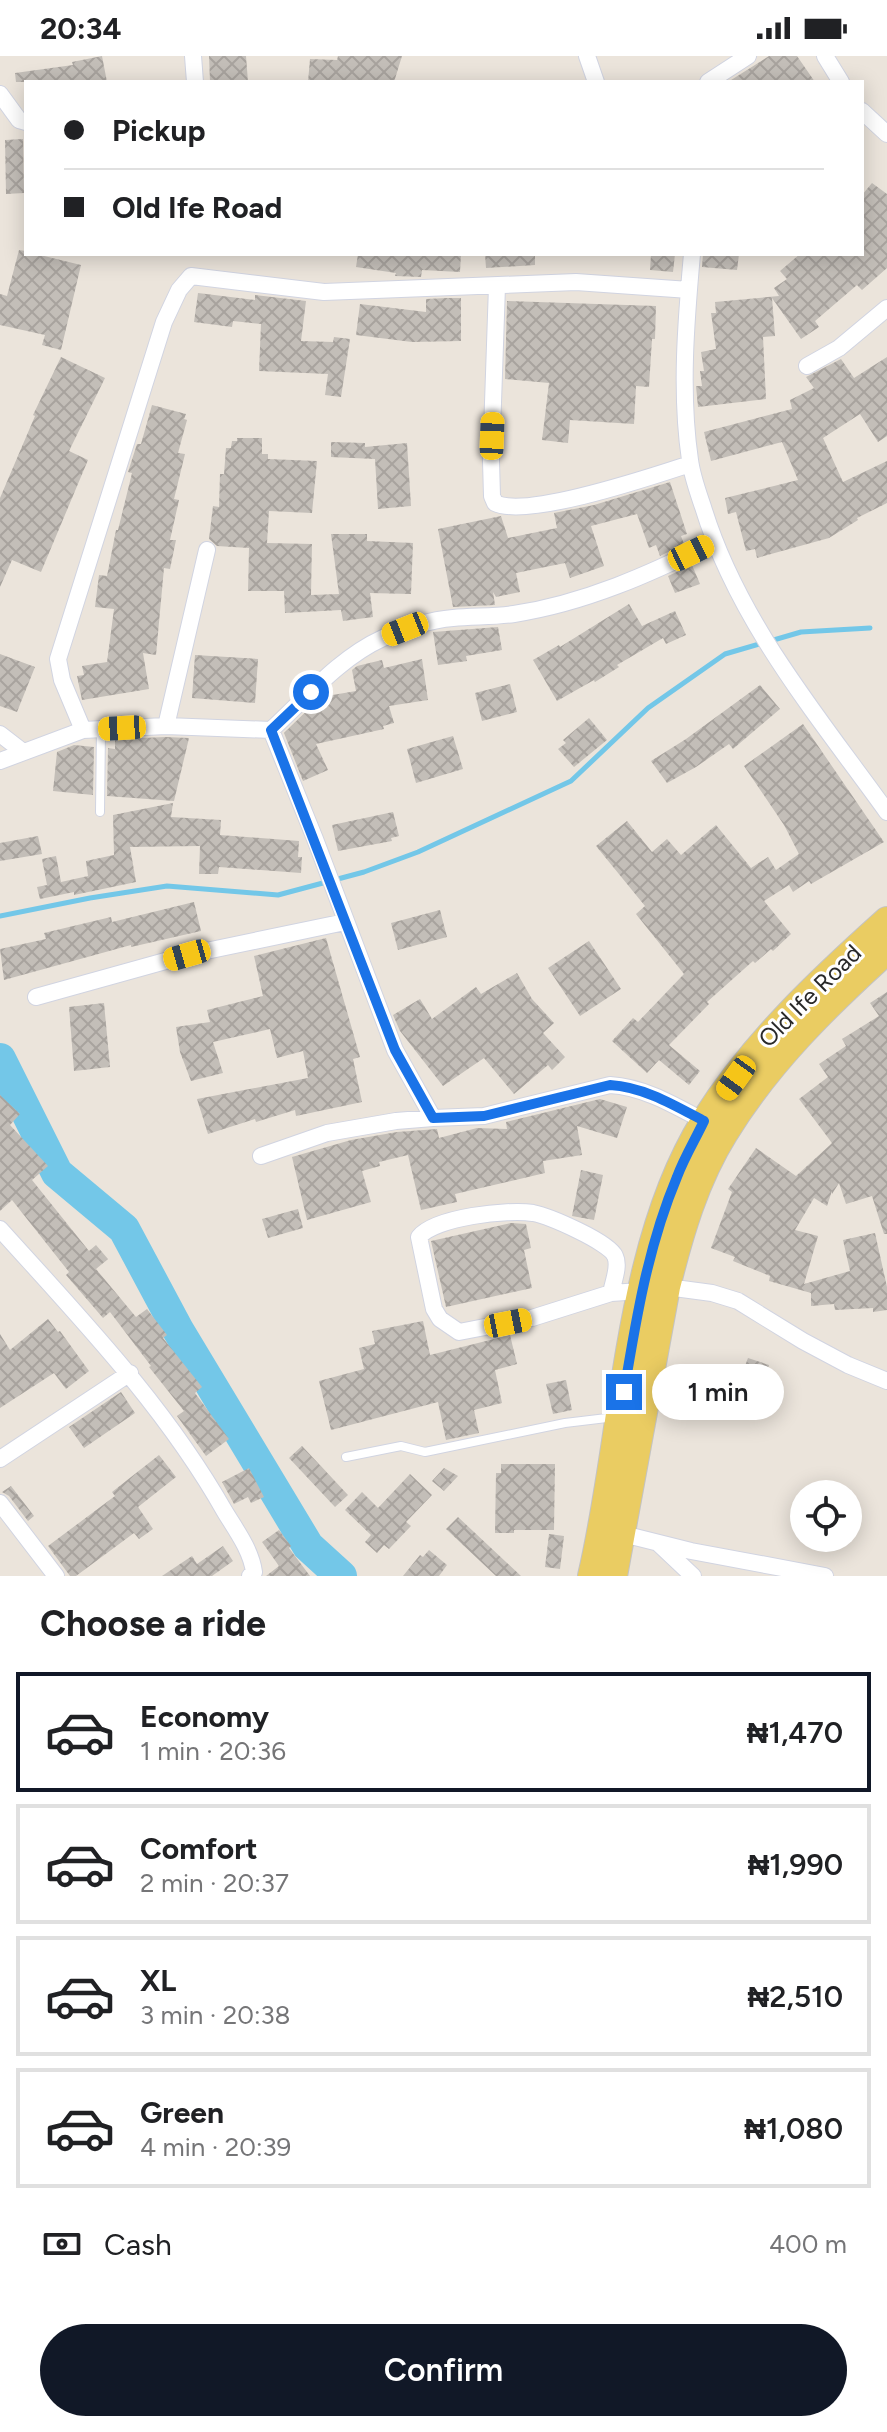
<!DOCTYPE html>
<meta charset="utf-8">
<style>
body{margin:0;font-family:Figtree,sans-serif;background:#f6f6f6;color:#202124;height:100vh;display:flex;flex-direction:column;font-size:30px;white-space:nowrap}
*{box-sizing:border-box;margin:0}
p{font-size:26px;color:#757577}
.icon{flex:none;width:44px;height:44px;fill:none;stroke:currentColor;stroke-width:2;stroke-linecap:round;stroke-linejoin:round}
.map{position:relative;height:1520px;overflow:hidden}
.drawer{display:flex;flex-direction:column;background:#fff;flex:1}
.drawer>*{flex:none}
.top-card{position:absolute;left:24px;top:24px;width:840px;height:176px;border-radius:0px;box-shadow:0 4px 20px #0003;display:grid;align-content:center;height:176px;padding:0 40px;background:#fff}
.controls{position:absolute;left:790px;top:1424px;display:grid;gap:16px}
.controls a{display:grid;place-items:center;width:72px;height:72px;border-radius:50%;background:#fff;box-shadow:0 4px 20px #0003;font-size:40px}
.end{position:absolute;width:36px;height:36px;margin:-18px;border:10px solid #1a73e8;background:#fff;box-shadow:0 0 0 4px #fff}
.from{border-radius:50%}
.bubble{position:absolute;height:56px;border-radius:28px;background:#fff;box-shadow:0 4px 20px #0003;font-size:26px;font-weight:600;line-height:56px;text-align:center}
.car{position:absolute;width:24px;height:48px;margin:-24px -12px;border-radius:10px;box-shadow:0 0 6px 2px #0007;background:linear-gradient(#f5c518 24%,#345 0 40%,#f5c518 0 76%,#345 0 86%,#f5c518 0)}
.top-card b{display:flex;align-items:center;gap:28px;height:76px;font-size:30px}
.top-card b+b{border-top:2px solid #e0e0e0}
.top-card i{width:20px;height:20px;background:#202124}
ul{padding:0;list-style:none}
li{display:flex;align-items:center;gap:24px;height:120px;margin:0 16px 12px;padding:0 24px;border:4px solid #e0e0e0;border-radius:0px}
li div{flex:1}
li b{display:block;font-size:30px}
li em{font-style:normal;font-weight:600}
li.active{border-color:#111827}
li>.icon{width:72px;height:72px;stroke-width:1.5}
h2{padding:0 40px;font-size:36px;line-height:96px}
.pay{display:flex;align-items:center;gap:20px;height:88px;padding:0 40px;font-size:30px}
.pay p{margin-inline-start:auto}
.cta{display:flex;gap:16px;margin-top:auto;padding:16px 40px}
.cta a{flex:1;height:92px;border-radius:48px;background:#111827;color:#fff;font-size:32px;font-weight:600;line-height:92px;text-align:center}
.status{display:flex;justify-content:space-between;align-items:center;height:56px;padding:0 40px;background:#fff;direction:ltr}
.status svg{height:22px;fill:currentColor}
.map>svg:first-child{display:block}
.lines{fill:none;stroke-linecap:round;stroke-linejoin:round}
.stream{stroke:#73c7e8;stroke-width:5}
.river{stroke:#73c7e8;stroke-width:32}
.building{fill:url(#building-cross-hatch)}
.lane-casing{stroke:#d1d4e1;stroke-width:10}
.street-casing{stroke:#d1d4e1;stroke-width:18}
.primary-casing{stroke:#c3c3c3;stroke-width:28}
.lane{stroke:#fff;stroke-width:8}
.street{stroke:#fff;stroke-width:16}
.primary{stroke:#eacc62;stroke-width:26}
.route{stroke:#1a73e8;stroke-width:10}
.labels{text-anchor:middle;stroke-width:6;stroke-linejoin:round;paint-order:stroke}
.street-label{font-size:24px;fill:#292929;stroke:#fff}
</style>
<div class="status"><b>20:34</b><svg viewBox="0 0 49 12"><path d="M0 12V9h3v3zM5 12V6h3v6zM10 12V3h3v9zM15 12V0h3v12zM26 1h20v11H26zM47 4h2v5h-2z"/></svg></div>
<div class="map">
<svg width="887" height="1520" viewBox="0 0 887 1520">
<defs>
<pattern id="building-cross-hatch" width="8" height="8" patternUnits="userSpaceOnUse" patternTransform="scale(2)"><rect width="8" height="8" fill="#c3beb8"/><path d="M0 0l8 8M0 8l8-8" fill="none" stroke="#a8a39e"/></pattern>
</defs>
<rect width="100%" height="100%" fill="#ebe4db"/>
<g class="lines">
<path class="stream" d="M 0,860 L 90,842 L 167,830 L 278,839 L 364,816 L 418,796 L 571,725 L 648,652 L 725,598 L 801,576 L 870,572"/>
<path class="river" d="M 0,1003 L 57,1117 L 124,1173 L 178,1274 L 308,1490 L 341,1520"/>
</g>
<path class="building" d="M 102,0 L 107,26 L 16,26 L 15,17 L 73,9 L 72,6 Z
M 209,0 L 246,0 L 248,26 L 210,26 Z
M 338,0 L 402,0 L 394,26 L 308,26 L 310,3 L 337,4 Z
M 769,0 L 797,0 L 815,26 L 728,26 Z
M 23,83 L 24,137 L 6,138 L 5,84 Z
M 872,127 L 887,138 L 887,212 L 862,234 L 857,229 L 815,265 L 819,271 L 801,283 L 772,242 L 775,280 L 763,281 L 766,343 L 698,351 L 696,330 L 702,330 L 700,315 L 704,315 L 701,296 L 716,293 L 711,257 L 716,257 L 715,246 L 779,240 L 774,232 L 787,223 L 780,215 L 800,198 L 862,198 L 862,139 Z
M 19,194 L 26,195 L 26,198 L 36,198 L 81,209 L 61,294 L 42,289 L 45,279 L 0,269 L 0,238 L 7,240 Z
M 358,198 L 461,198 L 460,216 L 422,214 L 421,221 L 395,220 L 396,217 L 356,211 Z
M 485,198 L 535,198 L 535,209 L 486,212 Z
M 651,198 L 675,198 L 673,216 L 650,214 Z
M 703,198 L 739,198 L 737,214 L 702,211 Z
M 198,237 L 255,244 L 255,239 L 306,245 L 301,285 L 333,286 L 334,281 L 350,283 L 341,341 L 325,339 L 328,318 L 259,315 L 261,268 L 233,265 L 232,271 L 194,266 Z
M 446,242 L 461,242 L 461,285 L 412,286 L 356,279 L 360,248 L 426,256 L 426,243 Z
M 507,245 L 656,250 L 655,283 L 652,283 L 649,331 L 636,330 L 634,368 L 570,364 L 568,387 L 542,384 L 549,327 L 505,323 Z
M 61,301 L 105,322 L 69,395 L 88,404 L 41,516 L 12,504 L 0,531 L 0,442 L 35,360 L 33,359 Z
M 887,301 L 887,380 L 878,386 L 860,358 L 823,382 L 843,426 L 887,405 L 887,447 L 857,462 L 858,464 L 829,482 L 757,502 L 755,493 L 746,495 L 736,456 L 728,458 L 725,442 L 798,424 L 782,386 L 711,405 L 704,376 L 792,353 L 790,344 L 814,332 L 806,321 L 841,303 L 854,322 Z
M 152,349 L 186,358 L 184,363 L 187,364 L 178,397 L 185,398 L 174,443 L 179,444 L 170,484 L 176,484 L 170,513 L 164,512 L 156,599 L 143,597 L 149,633 L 82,644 L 77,620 L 84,619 L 82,610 L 107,606 L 114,553 L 95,551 L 99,519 L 107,520 L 116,474 L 118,474 L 132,417 L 128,416 L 137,388 L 141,388 Z
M 237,382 L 262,382 L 262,398 L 268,398 L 268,403 L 317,405 L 312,457 L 269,455 L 267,487 L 312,488 L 311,539 L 339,538 L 331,478 L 367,478 L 367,485 L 413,487 L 411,538 L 370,537 L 373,561 L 343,565 L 341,554 L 285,557 L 284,535 L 248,535 L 249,492 L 217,490 L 209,483 L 213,450 L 219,451 L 220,418 L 224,418 L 226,392 L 231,392 L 232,385 L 237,385 Z
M 331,386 L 365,387 L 365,391 L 407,387 L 411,450 L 378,453 L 375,403 L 331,401 Z
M 670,426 L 687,478 L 681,480 L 684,488 L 660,500 L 656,489 L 649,492 L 637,458 L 591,470 L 604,510 L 570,522 L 565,507 L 516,517 L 520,536 L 496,541 L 493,536 L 495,549 L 453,551 L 438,473 L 501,460 L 508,482 L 557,472 L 554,457 L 594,449 Z
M 692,509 L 700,528 L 675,537 L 668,520 Z
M 629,548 L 642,570 L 675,555 L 686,579 L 666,588 L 663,582 L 617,609 L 619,611 L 595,626 L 594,624 L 557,645 L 533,604 L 559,589 L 560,591 Z
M 498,571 L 502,594 L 466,600 L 467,605 L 438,609 L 433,576 Z
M 0,598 L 35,611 L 17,656 L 0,650 Z
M 195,599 L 258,603 L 255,647 L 192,642 Z
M 422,603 L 428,644 L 389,650 L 394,667 L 383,670 L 384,673 L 316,688 L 328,714 L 303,725 L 284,677 L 321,641 L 356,635 L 352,614 L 357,610 L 382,604 L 384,612 Z
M 510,628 L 517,656 L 482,665 L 475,637 Z
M 760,629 L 780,653 L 733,693 L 729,688 L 696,711 L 667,727 L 651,705 L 686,683 Z
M 589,662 L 607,684 L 574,711 L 558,693 L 566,687 L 563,684 Z
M 803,668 L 884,786 L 811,828 L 809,825 L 793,836 L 789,829 L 764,845 L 791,878 L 773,895 L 771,893 L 755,907 L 753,905 L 707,946 L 709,948 L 669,989 L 700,1015 L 689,1029 L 659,1004 L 647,1017 L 612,985 L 633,962 L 638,966 L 684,918 L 636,858 L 645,850 L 596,790 L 627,765 L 652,796 L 667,783 L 681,799 L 716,769 L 751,812 L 768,801 L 776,814 L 799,798 L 784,769 L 744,710 Z
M 453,680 L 463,713 L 416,727 L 407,693 Z
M 166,681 L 189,682 L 174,745 L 107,740 L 108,692 L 115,693 L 115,683 Z
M 74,689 L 94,691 L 93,739 L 53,735 L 57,696 Z
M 173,747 L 171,761 L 221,764 L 220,779 L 299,785 L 298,801 L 302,801 L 301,817 L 219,811 L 218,818 L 199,818 L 200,790 L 130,791 L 136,826 L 74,839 L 74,836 L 40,843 L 37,831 L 47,829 L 42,803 L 56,800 L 61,826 L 88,820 L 86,805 L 114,799 L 113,759 Z
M 393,756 L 399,780 L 391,782 L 392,785 L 338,795 L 332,769 Z
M 38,780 L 42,798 L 0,805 L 0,787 Z
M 194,846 L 201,875 L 131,891 L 131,889 L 4,924 L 0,893 L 46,883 L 44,877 L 111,861 L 112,866 Z
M 440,854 L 447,881 L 398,894 L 391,867 Z
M 326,882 L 360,1001 L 353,1003 L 362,1046 L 296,1060 L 295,1054 L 256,1066 L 255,1063 L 208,1078 L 197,1043 L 308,1022 L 303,995 L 277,1002 L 270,973 L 213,986 L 223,1017 L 191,1025 L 180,996 L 176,971 L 210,966 L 207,954 L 263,940 L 254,900 Z
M 589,885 L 621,933 L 580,960 L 548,912 Z
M 517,917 L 532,943 L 554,967 L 543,977 L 565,1001 L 552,1014 L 548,1009 L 514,1038 L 484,1002 L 443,1030 L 400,975 L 393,959 L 420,943 L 432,963 L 476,931 L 481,938 Z
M 887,936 L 887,1178 L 884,1178 L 872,1140 L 846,1148 L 839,1127 L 832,1138 L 832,1135 L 827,1150 L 814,1142 L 795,1174 L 818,1180 L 804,1228 L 850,1215 L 843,1184 L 875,1177 L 887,1231 L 887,1254 L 873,1256 L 873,1252 L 835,1254 L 834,1248 L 811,1250 L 811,1237 L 769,1225 L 770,1220 L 733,1205 L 735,1201 L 711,1192 L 732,1136 L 728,1133 L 756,1092 L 796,1120 L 830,1089 L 832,1087 L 799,1043 L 828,1021 L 819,1008 L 846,990 L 842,983 L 879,960 L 870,947 Z
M 104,947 L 110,1011 L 74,1015 L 69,951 Z
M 0,1039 L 20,1058 L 10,1069 L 48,1110 L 32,1124 L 89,1195 L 96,1189 L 108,1203 L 96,1213 L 136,1261 L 147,1253 L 167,1279 L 163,1282 L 202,1331 L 195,1337 L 229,1383 L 206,1400 L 177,1360 L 184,1355 L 149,1311 L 151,1310 L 110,1256 L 103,1262 L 66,1219 L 69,1216 L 12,1144 L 0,1155 Z
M 600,1043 L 627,1051 L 617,1082 L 577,1070 L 582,1099 L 543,1105 L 545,1117 L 455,1138 L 457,1146 L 421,1154 L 408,1099 L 379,1106 L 380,1110 L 362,1115 L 371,1146 L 307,1164 L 292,1101 L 351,1084 L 397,1076 L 437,1073 L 439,1082 L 477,1072 L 507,1073 L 506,1066 Z
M 581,1114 L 603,1119 L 594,1164 L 572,1160 Z
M 298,1153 L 303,1172 L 268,1182 L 262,1163 Z
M 511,1167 L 526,1168 L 531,1192 L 524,1194 L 532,1232 L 446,1251 L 431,1185 Z
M 48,1263 L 58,1276 L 60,1275 L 89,1315 L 66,1333 L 54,1317 L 0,1352 L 0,1278 L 10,1294 Z
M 423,1265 L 430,1299 L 510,1279 L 517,1308 L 495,1314 L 502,1347 L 474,1354 L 479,1377 L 446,1384 L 438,1346 L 331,1374 L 319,1325 L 364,1313 L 359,1292 L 375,1288 L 372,1275 Z
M 748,1302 L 769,1309 L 756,1343 L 735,1336 Z
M 566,1324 L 572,1354 L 553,1358 L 546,1328 Z
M 121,1336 L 135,1357 L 84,1392 L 69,1371 Z
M 302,1390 L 348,1439 L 335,1451 L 289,1402 Z
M 159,1399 L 176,1421 L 138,1451 L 153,1473 L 139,1483 L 134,1477 L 76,1520 L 70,1520 L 48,1490 L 115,1440 L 112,1436 Z
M 501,1408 L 555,1408 L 554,1474 L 514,1474 L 514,1477 L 495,1477 L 496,1417 L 501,1417 Z
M 249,1412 L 264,1441 L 251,1447 L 248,1441 L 234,1448 L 222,1426 Z
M 444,1412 L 458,1420 L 444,1435 L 432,1425 Z
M 410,1418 L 432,1439 L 406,1466 L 411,1470 L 389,1493 L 384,1489 L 377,1497 L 365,1486 L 371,1479 L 345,1454 L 362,1436 L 378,1452 Z
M 11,1430 L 34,1460 L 28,1465 L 9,1440 L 2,1436 Z
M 458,1461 L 506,1506 L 521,1520 L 496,1520 L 446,1473 Z
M 279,1474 L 291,1490 L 289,1492 L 310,1520 L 266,1520 L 279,1510 L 262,1486 Z
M 549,1478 L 564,1480 L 560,1513 L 545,1511 Z
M 223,1490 L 233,1505 L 212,1520 L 162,1520 L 192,1500 L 197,1508 Z
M 429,1494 L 447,1509 L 439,1520 L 403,1520 L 420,1499 L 423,1501 Z"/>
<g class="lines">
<g class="lane-casing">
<path id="lane" d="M 100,756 L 101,673
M 346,1401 L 401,1390 L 425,1396 L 565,1367 L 615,1361"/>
</g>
<g class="street-casing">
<path id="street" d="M 193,0 L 195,26
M 587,0 L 596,26
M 825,0 L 841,26
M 708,26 L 748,0
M 0,38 L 19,64 L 26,66
M 862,55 L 887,78
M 692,198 C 686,265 680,337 690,404 C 692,420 698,436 703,451 C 738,566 818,660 887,756
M 497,230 L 491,405 L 492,440 L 495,447 C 527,463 653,420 690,408
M 807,310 L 839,292 L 887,252
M 166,670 L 207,494
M 83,674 L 62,624 L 58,603 L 164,266 L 179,234 L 191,220 L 324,236 L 576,226 L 689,234
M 271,674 C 306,642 339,602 383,582 C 405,572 429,564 453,562 C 473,560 494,561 514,558 C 585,547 650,518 714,486
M 0,678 L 22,695
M 0,705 L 83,674 L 166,670 L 271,674 L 315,783 L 395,994 L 433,1062 L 484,1060 L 610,1029 C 644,1031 674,1049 704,1065
M 36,941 L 187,899 L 345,866
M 261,1100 L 327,1077 L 396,1065 L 433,1062
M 0,1173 C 81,1263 165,1350 225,1456 C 236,1474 251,1494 254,1516 L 250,1520
M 667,1231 L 712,1237 L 738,1245 L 803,1285 L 848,1309 L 887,1325
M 611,1237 C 613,1226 620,1210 615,1200 C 609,1186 549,1160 533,1157 C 508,1153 435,1161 419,1181 L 434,1253 L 440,1263 L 459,1276 L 532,1262 L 611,1237 L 641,1235
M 0,1403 L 130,1317
M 0,1447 L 56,1520
M 623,1478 L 691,1495 L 825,1520
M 659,1488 L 693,1520"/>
</g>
<g class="primary-casing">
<path id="primary" d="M 591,1520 C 625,1376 625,1192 704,1065 C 753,987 819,925 887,864
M 614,1520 L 667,1231 C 680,1178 696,1123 725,1077 C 768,1007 826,950 887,895"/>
</g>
<use href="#lane" class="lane"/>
<use href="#street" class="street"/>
<use href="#primary" class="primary"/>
</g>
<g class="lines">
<path class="route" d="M 311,636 L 271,674 L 395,994 L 433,1062 L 484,1060 L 610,1029 C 644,1031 674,1049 704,1065 C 695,1084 684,1102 677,1121 C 648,1190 636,1263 624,1336"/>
</g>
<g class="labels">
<g class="street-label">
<text transform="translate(810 940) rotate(-45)" y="8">Old Ife Road</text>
</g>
</g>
</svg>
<div class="controls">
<a><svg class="icon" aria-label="locate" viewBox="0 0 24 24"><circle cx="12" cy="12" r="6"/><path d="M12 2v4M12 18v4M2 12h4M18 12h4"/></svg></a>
</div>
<i class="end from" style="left:311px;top:636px"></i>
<i class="end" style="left:624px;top:1336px"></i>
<div class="bubble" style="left:652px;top:1308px;width:132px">1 min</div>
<i class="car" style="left:492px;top:380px;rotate:2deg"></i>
<i class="car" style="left:691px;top:497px;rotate:64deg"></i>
<i class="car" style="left:405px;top:573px;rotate:248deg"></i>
<i class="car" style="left:122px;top:672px;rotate:267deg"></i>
<i class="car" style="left:187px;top:899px;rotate:254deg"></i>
<i class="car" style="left:736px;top:1022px;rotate:216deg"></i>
<i class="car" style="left:508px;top:1267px;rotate:79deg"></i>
<div class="top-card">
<b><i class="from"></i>Pickup</b>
<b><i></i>Old Ife Road</b>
</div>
</div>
<section class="drawer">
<h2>Choose a ride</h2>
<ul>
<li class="active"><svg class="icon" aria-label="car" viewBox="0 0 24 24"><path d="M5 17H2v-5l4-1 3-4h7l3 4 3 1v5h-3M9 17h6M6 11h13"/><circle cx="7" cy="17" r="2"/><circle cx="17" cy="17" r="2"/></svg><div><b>Economy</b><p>1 min · 20:36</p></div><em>₦1,470</em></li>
<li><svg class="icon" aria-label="car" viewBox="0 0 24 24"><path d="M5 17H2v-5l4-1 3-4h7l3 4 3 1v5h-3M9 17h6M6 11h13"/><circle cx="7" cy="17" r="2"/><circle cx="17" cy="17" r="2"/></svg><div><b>Comfort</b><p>2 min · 20:37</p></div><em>₦1,990</em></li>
<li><svg class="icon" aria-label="car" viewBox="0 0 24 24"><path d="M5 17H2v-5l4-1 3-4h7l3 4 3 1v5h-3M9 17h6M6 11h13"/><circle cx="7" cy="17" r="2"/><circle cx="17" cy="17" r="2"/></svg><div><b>XL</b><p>3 min · 20:38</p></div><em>₦2,510</em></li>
<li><svg class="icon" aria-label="car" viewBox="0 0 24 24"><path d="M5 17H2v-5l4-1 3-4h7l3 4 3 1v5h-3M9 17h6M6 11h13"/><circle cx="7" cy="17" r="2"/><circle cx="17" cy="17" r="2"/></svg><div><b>Green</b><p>4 min · 20:39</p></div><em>₦1,080</em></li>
</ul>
<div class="pay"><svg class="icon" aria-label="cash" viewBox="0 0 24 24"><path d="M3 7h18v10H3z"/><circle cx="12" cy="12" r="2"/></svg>Cash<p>400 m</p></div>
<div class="cta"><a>Confirm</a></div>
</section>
